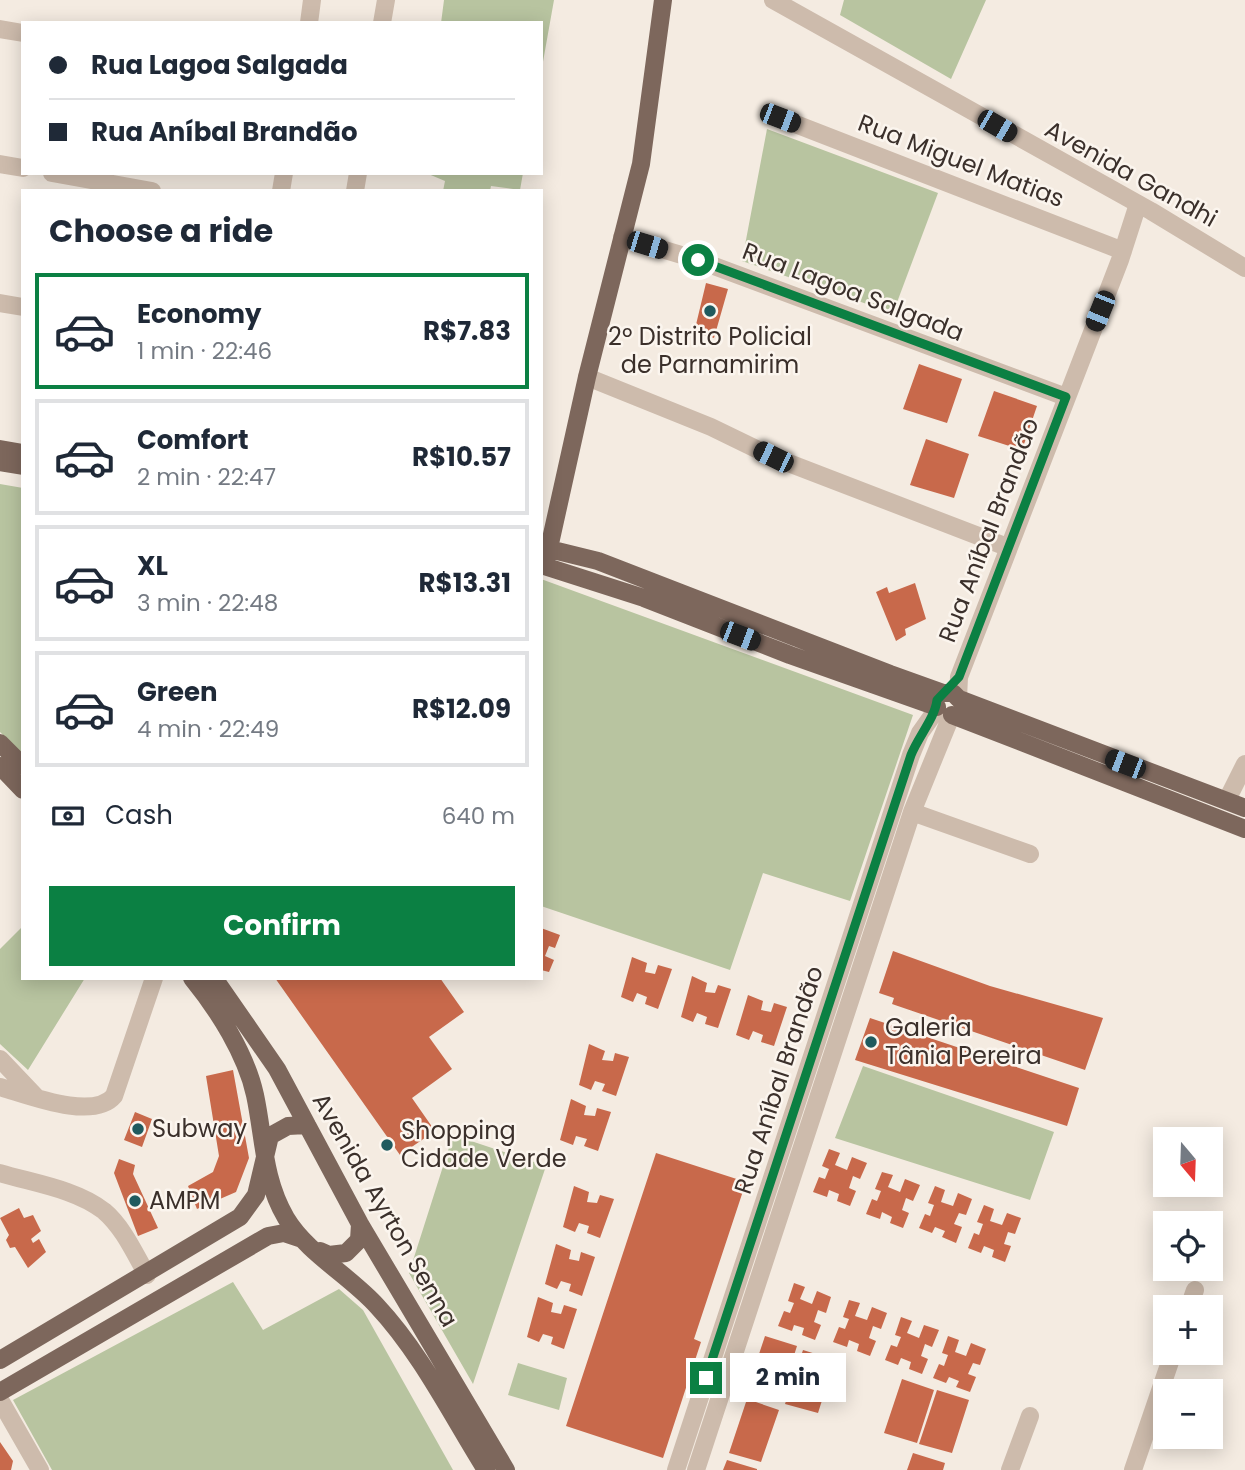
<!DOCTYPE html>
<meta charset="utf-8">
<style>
body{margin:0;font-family:Poppins,sans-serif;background:#f6f6f7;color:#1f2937;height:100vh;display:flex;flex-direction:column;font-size:26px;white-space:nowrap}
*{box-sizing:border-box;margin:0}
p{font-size:23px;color:#747a83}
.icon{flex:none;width:38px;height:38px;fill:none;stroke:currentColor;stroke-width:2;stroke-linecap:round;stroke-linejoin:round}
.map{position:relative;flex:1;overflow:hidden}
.panel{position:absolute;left:21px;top:189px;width:522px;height:791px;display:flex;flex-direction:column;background:#fff;border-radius:0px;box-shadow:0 4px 18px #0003}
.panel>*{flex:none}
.hud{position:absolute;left:21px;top:21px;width:522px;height:154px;border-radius:0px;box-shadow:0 4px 18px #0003;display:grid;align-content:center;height:154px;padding:0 28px;background:#fff}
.needle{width:46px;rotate:161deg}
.controls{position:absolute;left:1153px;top:1127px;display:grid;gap:14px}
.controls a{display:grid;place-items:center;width:70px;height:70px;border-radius:0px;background:#fff;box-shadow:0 4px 18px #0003;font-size:35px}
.end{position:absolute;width:32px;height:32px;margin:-16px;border:9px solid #0b8043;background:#fff;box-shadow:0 0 0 4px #fff}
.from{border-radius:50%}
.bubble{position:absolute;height:49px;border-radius:0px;background:#fff;box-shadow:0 4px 18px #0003;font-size:23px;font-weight:700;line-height:49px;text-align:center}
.car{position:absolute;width:21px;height:42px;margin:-21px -10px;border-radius:9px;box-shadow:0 0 5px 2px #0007;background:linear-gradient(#222 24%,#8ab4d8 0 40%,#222 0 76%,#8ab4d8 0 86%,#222 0)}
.hud b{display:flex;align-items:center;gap:24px;height:66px;font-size:26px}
.hud b+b{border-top:2px solid #e0e1e3}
.hud i{width:18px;height:18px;background:#1f2937}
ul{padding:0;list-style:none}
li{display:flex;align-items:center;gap:21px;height:116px;margin:0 14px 10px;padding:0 14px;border:4px solid #e0e1e3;border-radius:0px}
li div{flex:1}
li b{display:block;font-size:26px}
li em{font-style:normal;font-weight:700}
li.on{border-color:#0b8043}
li>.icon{width:63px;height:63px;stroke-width:1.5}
h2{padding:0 28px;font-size:32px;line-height:84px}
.pay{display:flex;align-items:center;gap:18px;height:77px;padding:0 28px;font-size:26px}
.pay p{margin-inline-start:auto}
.action{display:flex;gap:14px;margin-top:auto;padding:14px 28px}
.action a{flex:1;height:80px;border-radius:0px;background:#0b8043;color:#fff;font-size:28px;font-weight:700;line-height:80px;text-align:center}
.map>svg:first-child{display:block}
.green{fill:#b8c4a0}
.building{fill:#c8694b}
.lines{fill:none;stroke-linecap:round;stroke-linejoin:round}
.minor{stroke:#cdbbac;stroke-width:18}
.major{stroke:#7d675c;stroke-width:18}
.route{stroke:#0b8043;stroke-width:9}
.poi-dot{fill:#1f5a5e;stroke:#fbf5ee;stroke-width:2.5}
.labels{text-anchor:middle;stroke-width:5;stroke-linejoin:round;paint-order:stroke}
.street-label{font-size:24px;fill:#3b302b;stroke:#fbf5ee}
.poi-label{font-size:24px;fill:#3b302b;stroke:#fbf5ee;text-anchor:start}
</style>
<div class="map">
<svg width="1245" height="1470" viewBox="0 0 1245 1470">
<rect width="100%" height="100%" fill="#f4ebe1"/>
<path class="green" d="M 444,0 L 554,0 L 541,73 L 541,23 L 441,23 Z
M 844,0 L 986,0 L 951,79 L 840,15 Z
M 767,129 L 938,193 L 893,313 L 742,261 Z
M 426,173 L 523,173 L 520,190 L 491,186 L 490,191 L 443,191 L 445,181 Z
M 0,484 L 23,488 L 23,755 L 0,732 Z
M 541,579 L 913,715 L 850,901 L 763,873 L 730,970 L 541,906 Z
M 23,926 L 23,978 L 85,978 L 28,1070 L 0,1044 L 0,949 Z
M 863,1066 L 1054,1132 L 1030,1200 L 835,1138 Z
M 453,1135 L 546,1166 L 473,1384 L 409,1273 Z
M 233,1282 L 263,1330 L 339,1289 L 363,1310 L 453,1470 L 52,1470 L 13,1400 Z
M 518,1363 L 567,1378 L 559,1410 L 508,1395 Z"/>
<path class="building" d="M 706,283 L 728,289 L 714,338 L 694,333 Z
M 919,364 L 962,379 L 947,423 L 903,409 Z
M 994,391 L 1037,406 L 1022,450 L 978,436 Z
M 926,439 L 969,454 L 954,498 L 910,485 Z
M 915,583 L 926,619 L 905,629 L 906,635 L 896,641 L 876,592 L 887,587 L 889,593 Z
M 541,928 L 560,935 L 555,948 L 549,946 L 545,956 L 554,960 L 549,972 L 541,970 Z
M 893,951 L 990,986 L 1103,1018 L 1085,1070 L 892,1004 L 894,998 L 879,993 Z
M 632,957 L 647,963 L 645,972 L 655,974 L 658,965 L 672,969 L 658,1009 L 645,1004 L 647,997 L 637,993 L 633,1002 L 621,997 Z
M 692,976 L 707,983 L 705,992 L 715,993 L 718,985 L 731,989 L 718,1028 L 705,1024 L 707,1017 L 697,1013 L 693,1022 L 681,1017 Z
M 275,978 L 440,978 L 464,1012 L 429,1037 L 452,1069 L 412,1098 L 435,1131 L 400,1155 Z
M 748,995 L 763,1001 L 761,1010 L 771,1012 L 774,1003 L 787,1007 L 774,1046 L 761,1042 L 763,1035 L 753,1031 L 749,1040 L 736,1035 Z
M 870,1018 L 1079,1088 L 1067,1126 L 855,1060 Z
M 589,1044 L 605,1051 L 602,1060 L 613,1061 L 615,1053 L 629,1057 L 616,1096 L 602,1091 L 605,1084 L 595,1081 L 591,1090 L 579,1085 Z
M 233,1070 L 249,1158 L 236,1192 L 197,1209 L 188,1186 L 213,1172 L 219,1156 L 206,1076 Z
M 571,1099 L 586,1106 L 584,1115 L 595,1116 L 597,1108 L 611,1112 L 598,1151 L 584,1146 L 587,1139 L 576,1136 L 573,1145 L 560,1140 Z
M 135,1112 L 152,1119 L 142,1147 L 124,1140 Z
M 829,1149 L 840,1153 L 835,1165 L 847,1170 L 852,1157 L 867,1163 L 860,1179 L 853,1176 L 849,1188 L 856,1191 L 850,1206 L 837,1201 L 839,1194 L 829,1190 L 827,1197 L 813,1192 L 819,1177 L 825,1179 L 829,1169 L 822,1166 Z
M 656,1153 L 746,1182 L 694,1339 L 701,1342 L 663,1458 L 566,1426 Z
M 119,1159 L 135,1165 L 133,1174 L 158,1228 L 138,1236 L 114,1173 Z
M 882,1172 L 893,1175 L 888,1187 L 900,1192 L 905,1179 L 920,1185 L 913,1201 L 906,1198 L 902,1210 L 909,1213 L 903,1228 L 890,1223 L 892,1217 L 882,1212 L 880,1219 L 866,1214 L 872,1199 L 877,1201 L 881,1191 L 875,1189 Z
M 574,1186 L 589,1192 L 587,1202 L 597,1203 L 600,1195 L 614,1199 L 600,1238 L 587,1233 L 589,1226 L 579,1223 L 575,1232 L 563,1227 Z
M 935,1186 L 945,1190 L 941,1202 L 953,1206 L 958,1193 L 972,1199 L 966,1215 L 959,1213 L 954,1224 L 962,1227 L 956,1243 L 942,1237 L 945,1231 L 935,1227 L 932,1233 L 919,1228 L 925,1214 L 930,1216 L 934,1205 L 928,1203 Z
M 984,1205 L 994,1209 L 990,1221 L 1002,1225 L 1007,1213 L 1021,1218 L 1015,1234 L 1008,1232 L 1004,1244 L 1011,1246 L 1005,1262 L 992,1257 L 994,1250 L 984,1246 L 981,1253 L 968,1248 L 974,1233 L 979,1235 L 983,1224 L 977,1222 Z
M 19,1208 L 24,1218 L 33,1215 L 41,1231 L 31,1239 L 33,1243 L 39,1239 L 46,1252 L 28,1268 L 15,1247 L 10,1248 L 6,1240 L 9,1235 L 0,1218 Z
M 556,1244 L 571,1250 L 569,1259 L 579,1261 L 581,1252 L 595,1257 L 582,1296 L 569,1291 L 571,1284 L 561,1281 L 557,1289 L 545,1284 Z
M 794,1283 L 805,1287 L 800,1299 L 812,1304 L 817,1291 L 831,1297 L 826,1313 L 818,1310 L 814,1322 L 821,1325 L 815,1340 L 802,1335 L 804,1328 L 794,1325 L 792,1331 L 778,1326 L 784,1311 L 790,1313 L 794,1303 L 788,1301 Z
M 538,1297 L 553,1303 L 551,1312 L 561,1314 L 564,1305 L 577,1309 L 564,1349 L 551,1344 L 553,1337 L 543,1334 L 539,1342 L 527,1337 Z
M 849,1300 L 860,1303 L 855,1316 L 867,1320 L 872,1307 L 887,1313 L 881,1329 L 873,1326 L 869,1338 L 876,1341 L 870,1356 L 857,1351 L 859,1344 L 849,1340 L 847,1347 L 833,1342 L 839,1327 L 845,1329 L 849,1319 L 843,1317 Z
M 901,1317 L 912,1321 L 907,1333 L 919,1338 L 924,1325 L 939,1330 L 932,1347 L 925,1344 L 921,1356 L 928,1359 L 922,1374 L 909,1369 L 911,1362 L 901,1358 L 898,1365 L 885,1360 L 891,1345 L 897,1347 L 901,1337 L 895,1335 Z
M 765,1336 L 797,1346 L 780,1399 L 747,1390 Z
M 948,1336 L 959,1340 L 955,1352 L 966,1356 L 971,1343 L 986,1349 L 980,1365 L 973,1363 L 968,1374 L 976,1377 L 970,1392 L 956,1387 L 959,1381 L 949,1377 L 946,1383 L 933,1378 L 939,1364 L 944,1366 L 948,1355 L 942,1353 Z
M 803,1350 L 835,1360 L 818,1413 L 785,1404 Z
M 902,1379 L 934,1390 L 917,1443 L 884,1433 Z
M 937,1390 L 969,1400 L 952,1453 L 919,1444 Z
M 747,1399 L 779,1410 L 761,1462 L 729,1453 Z
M 0,1442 L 13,1461 L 11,1470 L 0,1470 Z
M 913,1453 L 945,1463 L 943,1470 L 907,1470 Z
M 727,1460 L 757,1469 L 757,1470 L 723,1470 Z"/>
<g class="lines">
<path class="minor" d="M 773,0 L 1151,211 L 1245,268
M 309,23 L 312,0
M 382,23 L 386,0
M 0,29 L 23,33
M 780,118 L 1123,251
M 0,164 L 23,168
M 52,173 L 152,191
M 281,191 L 284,173
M 355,191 L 358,173
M 622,237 L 698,260 L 1066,397
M 0,303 L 23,307
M 587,377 L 711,427 L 773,457 L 1007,547
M 958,698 L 959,677 L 1120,260 L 1138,204
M 1227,800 L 1245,764
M 912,812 L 1030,854
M 0,1059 L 37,1098
M 0,1087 C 28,1095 93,1121 114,1096 L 154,978
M 0,1173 C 33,1183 76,1189 104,1211 C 123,1227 135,1254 147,1275
M 1189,1307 L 1195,1290
M 0,1400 L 40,1470
M 676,1470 L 911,755 L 920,733 L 937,709
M 696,1470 L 912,812 L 951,716
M 1010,1470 L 1030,1416
M 1133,1470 L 1173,1353"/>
<path class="major" d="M 0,449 L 23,453
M 0,462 L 23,466
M 541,547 L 598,561 L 890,674 L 943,693 L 953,693 L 959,699 L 1245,808
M 541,565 L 644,598 L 790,655 L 937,707
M 545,566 L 587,377 L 641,164 L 663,0
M 952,715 L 1245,829
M 0,743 L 23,766
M 0,766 L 23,790
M 192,978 C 218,1010 246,1054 255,1095 C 264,1137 263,1179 286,1218 C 307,1253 350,1276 377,1306 C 421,1353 452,1416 486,1470
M 214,978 L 277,1069 L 360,1224 L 506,1470
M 320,1251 L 329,1255 L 346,1253 L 359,1240 L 360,1224
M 0,1360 L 240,1217 L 256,1195 L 270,1136 L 288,1126 L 307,1125
M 0,1392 L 268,1236 L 284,1233 L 302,1239"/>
</g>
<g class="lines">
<path class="route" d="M 698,260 L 1066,397 L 959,677 L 937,700 C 935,718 918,737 911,755 L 706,1378"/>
</g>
<g class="poi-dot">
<circle cx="710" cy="311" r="7"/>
<circle cx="871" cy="1042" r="7"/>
<circle cx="138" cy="1129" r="7"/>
<circle cx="387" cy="1145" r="7"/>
<circle cx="135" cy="1201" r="7"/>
</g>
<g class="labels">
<g class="street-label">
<text transform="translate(961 161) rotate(21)" y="8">Rua Miguel Matias</text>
<text transform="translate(1131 174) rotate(29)" y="8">Avenida Gandhi</text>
<text transform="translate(853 292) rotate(21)" y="8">Rua Lagoa Salgada</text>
<text transform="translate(989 530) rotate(-69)" y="8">Rua Aníbal Brandão</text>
<text transform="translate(779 1080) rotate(-72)" y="8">Rua Aníbal Brandão</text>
<text transform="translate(385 1210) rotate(60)" y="8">Avenida Ayrton Senna</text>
</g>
<g class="poi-label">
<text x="710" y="345" text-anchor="middle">2º Distrito Policial<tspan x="710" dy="28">de Parnamirim</tspan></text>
<text x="885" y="1036">Galeria<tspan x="885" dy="28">Tânia Pereira</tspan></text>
<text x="152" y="1137">Subway</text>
<text x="401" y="1139">Shopping<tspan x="401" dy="28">Cidade Verde</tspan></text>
<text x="149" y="1209">AMPM</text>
</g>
</g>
</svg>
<div class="controls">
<a><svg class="needle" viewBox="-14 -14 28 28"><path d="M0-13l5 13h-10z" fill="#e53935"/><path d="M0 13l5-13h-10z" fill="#747a83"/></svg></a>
<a><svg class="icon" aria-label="locate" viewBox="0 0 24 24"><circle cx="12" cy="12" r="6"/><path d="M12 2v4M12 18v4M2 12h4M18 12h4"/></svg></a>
<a>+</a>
<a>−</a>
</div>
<i class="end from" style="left:698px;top:260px"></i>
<i class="end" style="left:706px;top:1378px"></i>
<div class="bubble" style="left:730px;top:1353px;width:116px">2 min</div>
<i class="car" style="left:780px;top:118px;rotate:111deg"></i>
<i class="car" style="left:997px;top:126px;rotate:120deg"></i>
<i class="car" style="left:647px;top:245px;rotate:107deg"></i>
<i class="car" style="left:1100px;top:311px;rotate:202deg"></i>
<i class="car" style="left:773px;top:457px;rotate:296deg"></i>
<i class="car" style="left:740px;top:636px;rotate:111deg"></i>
<i class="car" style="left:1125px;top:764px;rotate:291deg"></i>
<div class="hud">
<b><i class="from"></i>Rua Lagoa Salgada</b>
<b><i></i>Rua Aníbal Brandão</b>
</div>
<section class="panel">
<h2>Choose a ride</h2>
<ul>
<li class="on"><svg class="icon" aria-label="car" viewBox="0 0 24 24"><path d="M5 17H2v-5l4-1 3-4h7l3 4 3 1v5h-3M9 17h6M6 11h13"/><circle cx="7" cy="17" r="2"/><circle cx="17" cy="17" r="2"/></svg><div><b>Economy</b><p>1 min · 22:46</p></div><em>R$7.83</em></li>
<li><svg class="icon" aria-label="car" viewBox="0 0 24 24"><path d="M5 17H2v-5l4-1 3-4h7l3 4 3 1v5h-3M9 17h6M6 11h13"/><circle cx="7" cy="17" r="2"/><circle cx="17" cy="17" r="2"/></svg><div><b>Comfort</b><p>2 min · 22:47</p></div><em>R$10.57</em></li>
<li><svg class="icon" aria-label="car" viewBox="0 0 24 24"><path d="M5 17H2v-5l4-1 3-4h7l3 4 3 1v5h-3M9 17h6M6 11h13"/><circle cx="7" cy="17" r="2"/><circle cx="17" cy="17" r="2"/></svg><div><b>XL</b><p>3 min · 22:48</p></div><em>R$13.31</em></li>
<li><svg class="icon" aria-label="car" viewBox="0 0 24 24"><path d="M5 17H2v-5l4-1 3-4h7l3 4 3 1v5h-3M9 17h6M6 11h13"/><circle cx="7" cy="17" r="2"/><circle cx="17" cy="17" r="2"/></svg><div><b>Green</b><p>4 min · 22:49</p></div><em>R$12.09</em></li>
</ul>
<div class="pay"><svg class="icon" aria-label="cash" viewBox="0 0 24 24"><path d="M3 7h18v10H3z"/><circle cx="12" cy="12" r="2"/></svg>Cash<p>640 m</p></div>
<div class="action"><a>Confirm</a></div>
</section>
</div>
